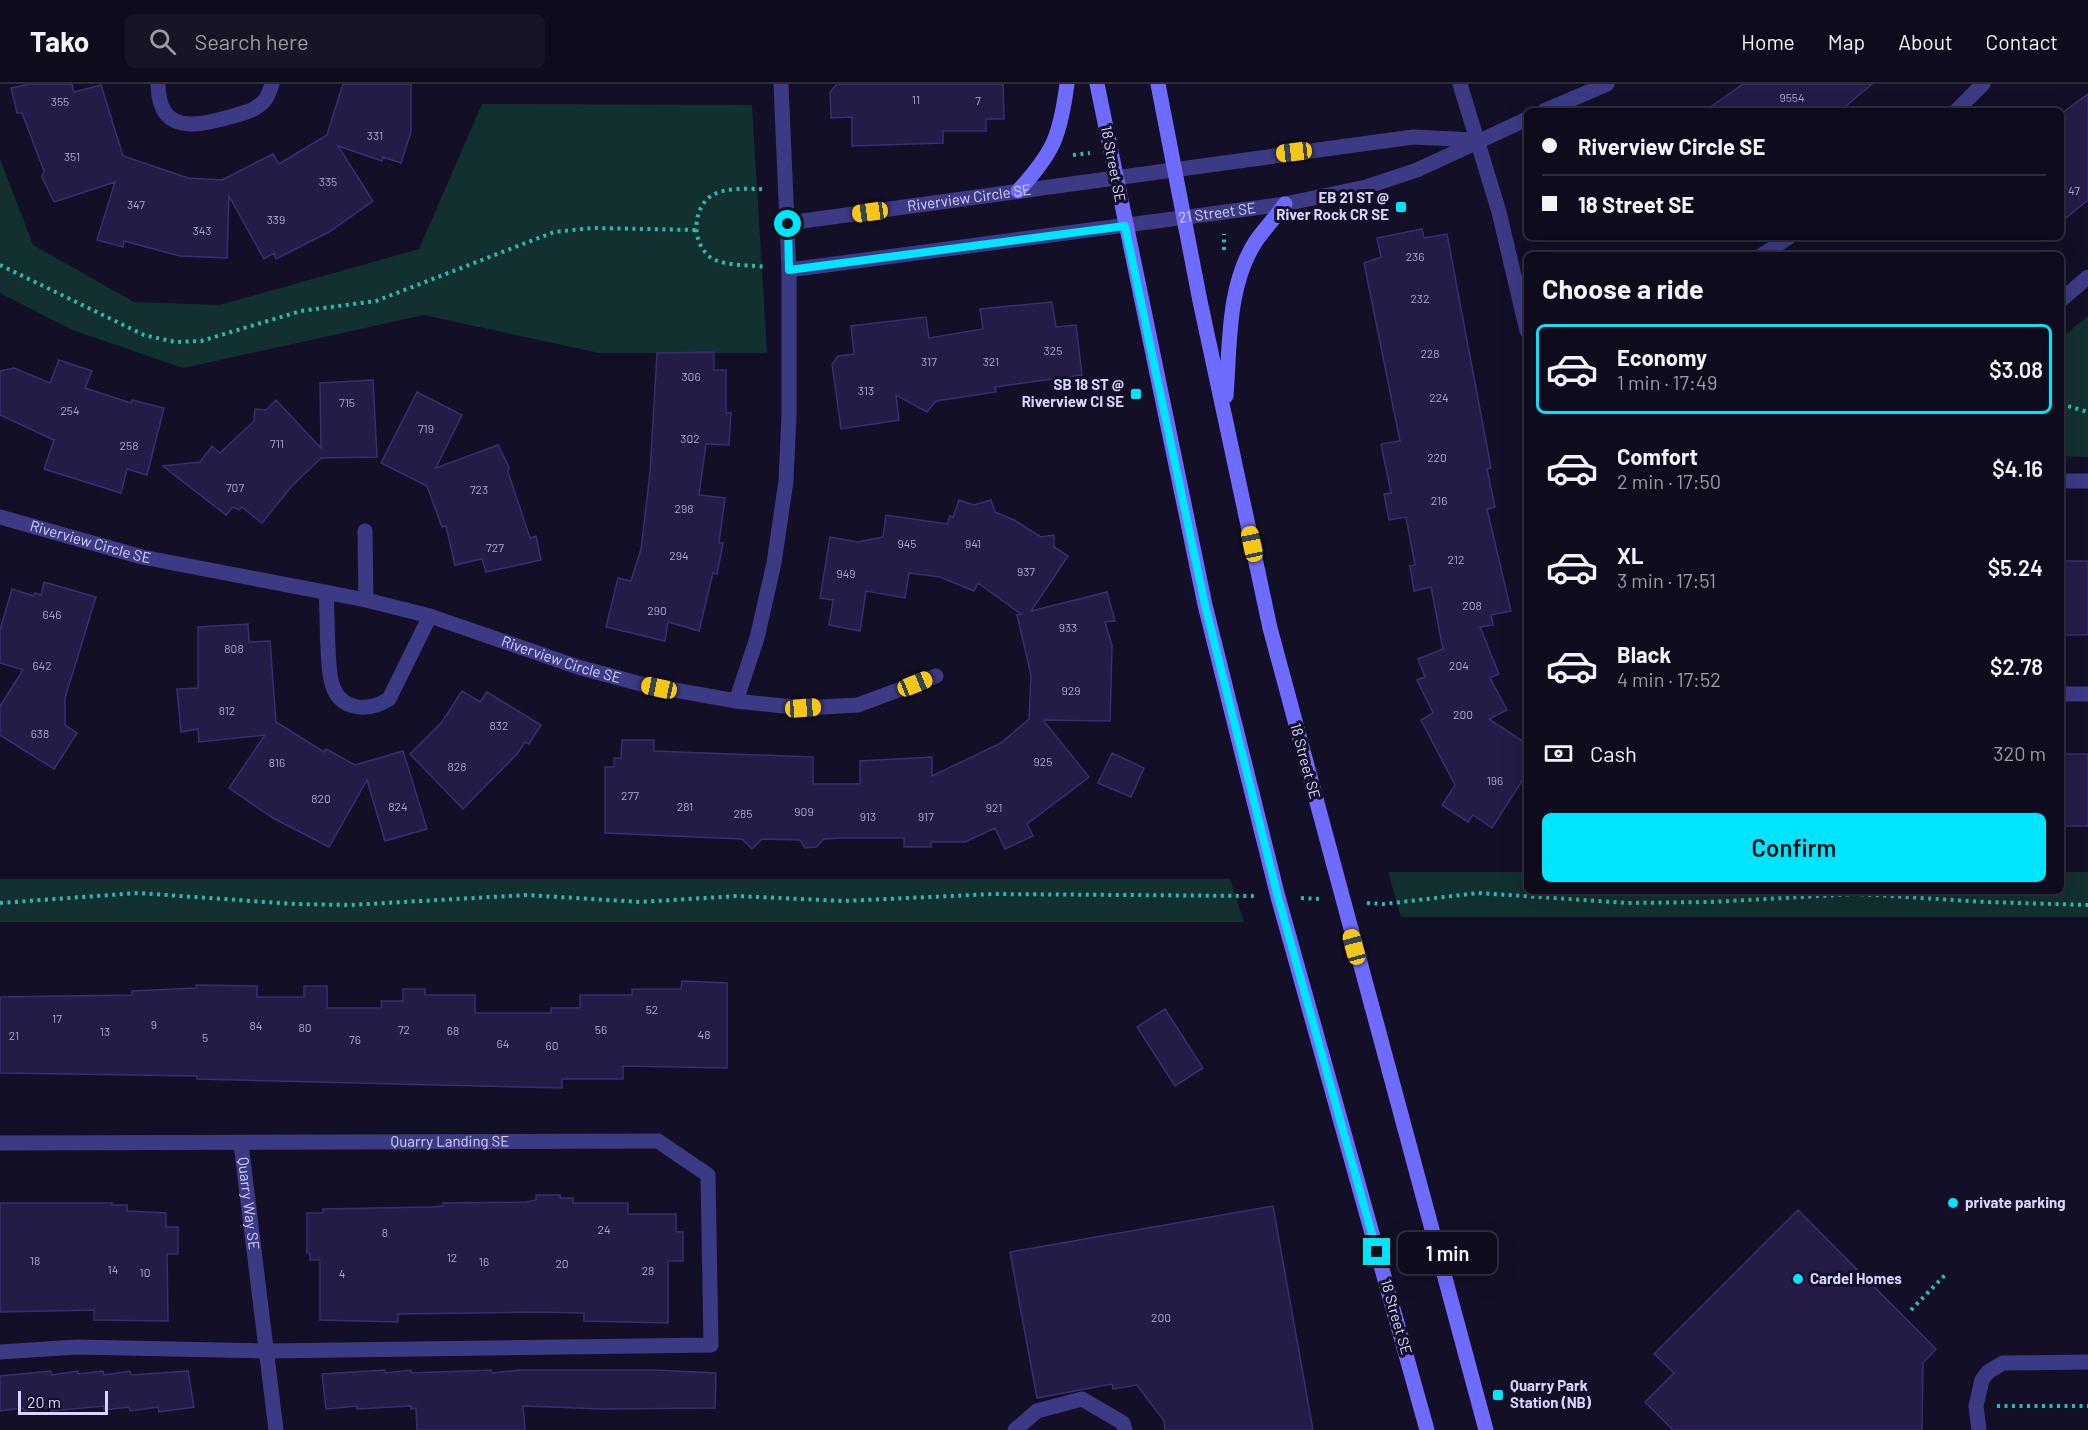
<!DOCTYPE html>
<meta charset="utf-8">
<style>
body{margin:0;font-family:Barlow,sans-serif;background:#171425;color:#f1f3f6;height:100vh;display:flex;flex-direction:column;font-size:22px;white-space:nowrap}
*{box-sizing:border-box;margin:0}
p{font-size:20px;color:#9b9ba3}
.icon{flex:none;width:33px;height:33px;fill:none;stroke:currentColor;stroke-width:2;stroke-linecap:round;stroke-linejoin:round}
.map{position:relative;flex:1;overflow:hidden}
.details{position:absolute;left:1524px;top:168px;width:540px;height:642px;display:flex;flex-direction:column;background:#0e0b1c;border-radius:9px;box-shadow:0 6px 24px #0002,0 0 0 2px #2e2b3b}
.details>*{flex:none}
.hud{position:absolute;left:1524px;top:24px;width:540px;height:132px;border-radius:9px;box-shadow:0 6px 24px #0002,0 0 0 2px #2e2b3b;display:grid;align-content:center;height:132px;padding:0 18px;background:#0e0b1c}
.scale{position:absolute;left:18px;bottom:15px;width:90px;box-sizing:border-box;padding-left:6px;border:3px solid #d9d4ff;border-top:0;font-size:16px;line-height:21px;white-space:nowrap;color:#d9d4ff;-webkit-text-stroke:4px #130f26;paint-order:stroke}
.end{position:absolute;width:27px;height:27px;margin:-14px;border:8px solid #00e5ff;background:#111;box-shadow:0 0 0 3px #111}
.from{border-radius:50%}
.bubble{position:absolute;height:42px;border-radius:9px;background:#0e0b1c;box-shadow:0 6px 24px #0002,0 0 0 2px #2e2b3b;font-size:20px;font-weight:600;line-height:42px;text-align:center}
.car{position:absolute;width:18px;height:36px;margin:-18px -9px;border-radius:8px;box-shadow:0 0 4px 2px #0007;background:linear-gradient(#f5c518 24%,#345 0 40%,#f5c518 0 76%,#345 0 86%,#f5c518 0)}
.hud b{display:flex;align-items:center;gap:21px;height:57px;font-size:22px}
.hud b+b{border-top:2px solid #2e2b3b}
.hud i{width:15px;height:15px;background:#f1f3f6}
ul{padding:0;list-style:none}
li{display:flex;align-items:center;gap:18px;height:90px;margin:0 12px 9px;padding:0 6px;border:3px solid transparent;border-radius:9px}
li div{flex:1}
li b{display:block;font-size:22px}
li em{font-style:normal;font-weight:600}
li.current{border-color:#00e5ff}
li>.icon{width:54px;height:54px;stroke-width:1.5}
h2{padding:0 18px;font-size:27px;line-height:72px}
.pay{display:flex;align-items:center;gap:15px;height:66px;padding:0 18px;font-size:22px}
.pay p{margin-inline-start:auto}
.action{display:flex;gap:12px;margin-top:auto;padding:12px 18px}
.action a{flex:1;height:69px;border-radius:9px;background:#00e5ff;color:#111;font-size:24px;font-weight:600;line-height:69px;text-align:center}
header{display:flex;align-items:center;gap:36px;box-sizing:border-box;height:84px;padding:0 30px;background:#0e0b1c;border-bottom:2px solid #2e2b3b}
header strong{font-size:28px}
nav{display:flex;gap:33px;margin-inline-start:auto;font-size:21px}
.search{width:420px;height:54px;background:#171425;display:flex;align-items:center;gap:15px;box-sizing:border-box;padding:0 21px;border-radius:9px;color:#9b9ba3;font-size:22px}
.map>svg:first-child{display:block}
.green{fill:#12302f}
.building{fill:#241b47;stroke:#3b2d73;stroke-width:1.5}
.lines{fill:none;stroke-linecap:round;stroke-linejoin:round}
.path{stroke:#2fb8b0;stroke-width:4;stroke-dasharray:3 4.5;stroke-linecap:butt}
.lane{stroke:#3d3a85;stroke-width:15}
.street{stroke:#3d3a85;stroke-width:15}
.secondary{stroke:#6f6bff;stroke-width:15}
.route{stroke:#00e5ff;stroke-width:8}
.poi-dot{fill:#00e5ff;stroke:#130f26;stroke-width:2}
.labels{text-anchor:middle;stroke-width:6;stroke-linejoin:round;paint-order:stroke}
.number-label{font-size:12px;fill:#aca6d1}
.street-label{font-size:15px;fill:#d9d4ff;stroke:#130f26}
.poi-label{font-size:15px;font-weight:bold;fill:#d9d4ff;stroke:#130f26;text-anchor:start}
</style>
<header>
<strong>Tako</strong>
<div class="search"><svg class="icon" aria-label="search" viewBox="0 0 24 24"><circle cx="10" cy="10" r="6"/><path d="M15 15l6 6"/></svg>Search here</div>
<nav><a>Home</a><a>Map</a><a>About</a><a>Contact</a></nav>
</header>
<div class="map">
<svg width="2088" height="1346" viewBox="0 0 2088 1346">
<rect width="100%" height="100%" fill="#130f26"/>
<path class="green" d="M 482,20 L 752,21 L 767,269 L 599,269 L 424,231 L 183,284 L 72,246 L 0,209 L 0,75 L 33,161 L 134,218 L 220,221 L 419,165 Z
M 2088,232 L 2088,373 L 2061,372 L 2061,254 Z
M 1388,788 L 1527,788 L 1527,807 L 2061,807 L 2061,788 L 2088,788 L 2088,833 L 1401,833 Z
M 0,795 L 1230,795 L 1244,838 L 0,838 Z"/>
<path class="building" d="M 30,0 L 72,0 L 74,8 L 101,1 L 123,72 L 188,94 L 222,96 L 273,70 L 279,80 L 327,51 L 343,0 L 411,0 L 411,48 L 401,79 L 383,73 L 382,77 L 338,62 L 373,117 L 329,148 L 276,175 L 274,169 L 264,175 L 229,112 L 227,174 L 180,172 L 124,157 L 123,163 L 97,156 L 115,98 L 54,118 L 42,93 L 44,87 L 22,29 L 17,29 L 11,4 Z
M 837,0 L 1003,0 L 1004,35 L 986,35 L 986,47 L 943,47 L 943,59 L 852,62 L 852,33 L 831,34 L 830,8 Z
M 1743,0 L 1872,0 L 1840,27 L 1705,27 Z
M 2088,10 L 2088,116 L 2061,138 L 2061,30 Z
M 1422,145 L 1424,154 L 1447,150 L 1491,384 L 1487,385 L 1495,423 L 1487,425 L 1511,527 L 1491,531 L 1493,541 L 1480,543 L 1499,590 L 1490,594 L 1507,626 L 1489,635 L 1527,660 L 1527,689 L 1492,744 L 1473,731 L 1468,738 L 1442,721 L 1455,701 L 1421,636 L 1433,629 L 1417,596 L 1425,593 L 1418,575 L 1443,565 L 1431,503 L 1414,507 L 1410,482 L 1415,481 L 1406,433 L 1389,436 L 1384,410 L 1391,409 L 1381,360 L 1400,357 L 1364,179 L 1381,173 L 1377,154 Z
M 1052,218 L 1056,243 L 1076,241 L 1082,291 L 995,303 L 996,308 L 936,317 L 927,328 L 896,311 L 899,336 L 841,345 L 832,280 L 838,272 L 854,270 L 851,242 L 926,233 L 929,254 L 983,245 L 980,225 Z
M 714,268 L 714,286 L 726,286 L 726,329 L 731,329 L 729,361 L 706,360 L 699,411 L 725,414 L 719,459 L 723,459 L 717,490 L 713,489 L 699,547 L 668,538 L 665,557 L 606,543 L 618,494 L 631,497 L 641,465 L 650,389 L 657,269 Z
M 59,276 L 92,287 L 85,304 L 131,319 L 132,316 L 164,324 L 147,391 L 127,385 L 121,409 L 44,385 L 54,356 L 0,331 L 0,287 L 14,284 L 50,299 Z
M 373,296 L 377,373 L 321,374 L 291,403 L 262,439 L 242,423 L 239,426 L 233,423 L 226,431 L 163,382 L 200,378 L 212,362 L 220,369 L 254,337 L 255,325 L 266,326 L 276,316 L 321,364 L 320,299 Z
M 417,308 L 462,331 L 436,384 L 498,361 L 509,383 L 508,388 L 530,454 L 536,452 L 541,476 L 486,488 L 482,475 L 455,481 L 446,442 L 442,443 L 427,402 L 381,379 Z
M 959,416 L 974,421 L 991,416 L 995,428 L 1014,436 L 1041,453 L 1054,451 L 1054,463 L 1068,472 L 1031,527 L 1107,508 L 1115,537 L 1105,538 L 1112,561 L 1110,637 L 1043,636 L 1089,693 L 1027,740 L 1033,752 L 1005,765 L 995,744 L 965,758 L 931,758 L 931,763 L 904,763 L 904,754 L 839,754 L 824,755 L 816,763 L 805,764 L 800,756 L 762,755 L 752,765 L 742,755 L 605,749 L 605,683 L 614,683 L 614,674 L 621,674 L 622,656 L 654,656 L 654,667 L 813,673 L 813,700 L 860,700 L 860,677 L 932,673 L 932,692 L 1001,659 L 1029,635 L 1031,591 L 1017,531 L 1021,530 L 978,499 L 974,507 L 940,493 L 909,489 L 905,514 L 866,507 L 860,547 L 829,541 L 833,516 L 820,514 L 830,453 L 858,458 L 883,453 L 886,431 L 947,440 L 950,432 L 953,433 Z
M 2061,477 L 2088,477 L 2088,551 L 2061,551 Z
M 44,498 L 96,513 L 65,614 L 65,641 L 77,649 L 54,685 L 0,651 L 0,622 L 23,586 L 0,579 L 0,546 L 12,505 L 34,512 L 35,509 L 41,511 Z
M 248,540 L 249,558 L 270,557 L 276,638 L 324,668 L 326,665 L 355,681 L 403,667 L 427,745 L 385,757 L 367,696 L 329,763 L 273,734 L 229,704 L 265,651 L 199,658 L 198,645 L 181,648 L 177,605 L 198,604 L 198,543 Z
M 462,607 L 480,618 L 487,608 L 541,641 L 529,660 L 525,658 L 517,670 L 463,725 L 410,670 L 442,638 Z
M 1112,669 L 1144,684 L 1131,713 L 1098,699 Z
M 2061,670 L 2088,670 L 2088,742 L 2061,742 Z
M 682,897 L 727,899 L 727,984 L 623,982 L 623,995 L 562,995 L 562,1004 L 197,995 L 197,992 L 0,989 L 0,913 L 132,911 L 132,907 L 196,904 L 196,901 L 257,902 L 257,913 L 304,913 L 304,902 L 327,902 L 327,924 L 382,924 L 381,917 L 403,917 L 403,905 L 425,905 L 425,911 L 475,911 L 475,929 L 551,929 L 551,924 L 580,924 L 580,911 L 632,911 L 632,905 L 681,905 Z
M 1165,925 L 1203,984 L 1175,1002 L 1137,943 Z
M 536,1111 L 560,1111 L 560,1114 L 573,1114 L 573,1119 L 628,1119 L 628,1130 L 676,1130 L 676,1148 L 683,1148 L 683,1177 L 668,1177 L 668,1239 L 584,1237 L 584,1229 L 536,1228 L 398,1230 L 398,1238 L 320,1236 L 320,1176 L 310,1176 L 310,1169 L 307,1169 L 307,1129 L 323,1129 L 323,1125 L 431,1123 L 443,1122 L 443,1119 L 526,1118 L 536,1116 Z
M 0,1119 L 112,1119 L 112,1121 L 127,1121 L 127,1127 L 166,1129 L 166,1143 L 178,1143 L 178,1170 L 167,1170 L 168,1237 L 94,1236 L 94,1226 L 0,1228 Z
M 1273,1122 L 1313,1346 L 1165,1346 L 1164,1337 L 1137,1301 L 1113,1305 L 1112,1300 L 1037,1314 L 1010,1168 Z
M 1798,1126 L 1936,1265 L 1923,1279 L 1922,1346 L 1673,1346 L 1645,1318 L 1674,1289 L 1654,1270 Z
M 385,1286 L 385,1289 L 411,1286 L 411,1289 L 491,1286 L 492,1289 L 520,1286 L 654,1286 L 716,1289 L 715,1324 L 603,1325 L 523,1322 L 525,1346 L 417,1346 L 416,1324 L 411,1325 L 411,1322 L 357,1325 L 357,1322 L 326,1325 L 322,1290 Z
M 51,1287 L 52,1291 L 78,1287 L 78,1290 L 103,1287 L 104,1291 L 130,1287 L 131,1291 L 188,1287 L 194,1323 L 159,1328 L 158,1323 L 130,1327 L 129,1323 L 104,1326 L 104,1322 L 51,1327 L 51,1323 L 24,1327 L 23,1324 L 0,1327 L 0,1292 Z"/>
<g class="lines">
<path class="path" d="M 1073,71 L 1090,69
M 762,105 C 746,105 725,103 711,112 C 690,127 692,165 715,176 C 730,182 751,181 766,183
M 1224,166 L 1224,150
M 0,181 L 144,251 L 175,258 L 201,257 L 301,227 L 376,217 L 554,148 L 593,144 L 696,146
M 2061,320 L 2088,328
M 1301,814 L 1320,815
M 0,819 L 138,809 L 294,820 L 350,821 L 527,811 L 640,818 L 737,812 L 843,817 L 994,810 L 1254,812
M 1367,819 L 1384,820 L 1478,809 L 1628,819 L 1711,818 L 1857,810 L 1986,818 L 2088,821
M 1911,1226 L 1946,1190
M 1997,1322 L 2088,1322"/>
<path class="lane" d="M 1956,27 L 1983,0
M 1762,171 L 1789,153
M 2061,397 L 2088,397
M 0,1268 L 77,1263 L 266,1267 L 711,1261 L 708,1091 L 658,1057
M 1015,1346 L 1037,1327 L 1082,1315 L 1123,1339 L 1125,1346
M 1979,1346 L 1976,1322 L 1982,1296 L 1988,1288 L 2003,1279 L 2088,1278"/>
<g class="street">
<path d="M 158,0 C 159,51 196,42 230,33 C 243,29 255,27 264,17 C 268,13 270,6 272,0"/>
<path d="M 1460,0 L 1499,128 L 1527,247"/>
<path d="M 1544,27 L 1607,0"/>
<path id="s1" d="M 788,139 L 1413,53 L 1475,56"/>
<path id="s2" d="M 789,186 L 1285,120 L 1366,103 L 1417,86 L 1527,35"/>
<path d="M 2061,216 L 2088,193"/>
<path id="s3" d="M 0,433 L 142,473 L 366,516 L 430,532 L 578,583 L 641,600 L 736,617 L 757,554 L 774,479 L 786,397 L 789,331 L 789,186 L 781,0"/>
<path d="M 365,447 L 366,516"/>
<path d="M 326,508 C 328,530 326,581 332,600 C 340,627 369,628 389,615 L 430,532"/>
<path d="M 2061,610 L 2088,610"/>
<path d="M 736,617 L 803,624 L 858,621 L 936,592"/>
<path id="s4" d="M 0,1059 L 658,1057"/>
<path id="s5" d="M 241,1060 L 276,1346"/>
</g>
<path class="secondary" d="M 1097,0 L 1205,521 L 1278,813 L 1427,1346
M 1158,0 L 1200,217 L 1270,544 L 1486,1346
M 1018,107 C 1054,68 1060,52 1067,0
M 1226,312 C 1230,261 1227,201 1256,157 C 1265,144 1276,133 1285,120"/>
</g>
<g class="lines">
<path class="route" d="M 788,140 L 789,186 L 1125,142 L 1205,521 L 1278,813 L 1377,1168"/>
</g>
<g class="poi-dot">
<rect x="1395" y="117" width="12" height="12" rx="3"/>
<rect x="1130" y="304" width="12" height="12" rx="3"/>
<circle cx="1953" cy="1119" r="6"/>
<circle cx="1798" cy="1195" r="6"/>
<rect x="1492" y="1305" width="12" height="12" rx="3"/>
</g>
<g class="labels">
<g class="number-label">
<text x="1792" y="18">9554</text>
<text x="916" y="20">11</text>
<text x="978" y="21">7</text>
<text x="60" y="22">355</text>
<text x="375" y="56">331</text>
<text x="72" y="77">351</text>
<text x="328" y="102">335</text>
<text x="2074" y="111">47</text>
<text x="136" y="125">347</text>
<text x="276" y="140">339</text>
<text x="202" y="151">343</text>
<text x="1415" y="177">236</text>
<text x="1420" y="219">232</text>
<text x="1053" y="271">325</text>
<text x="1430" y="274">228</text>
<text x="929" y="282">317</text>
<text x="991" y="282">321</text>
<text x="691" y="297">306</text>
<text x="866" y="311">313</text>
<text x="1439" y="318">224</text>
<text x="347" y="323">715</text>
<text x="70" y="331">254</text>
<text x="426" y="349">719</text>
<text x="690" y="359">302</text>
<text x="277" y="364">711</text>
<text x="129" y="366">258</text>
<text x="1437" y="378">220</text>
<text x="235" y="408">707</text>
<text x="479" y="410">723</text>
<text x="1439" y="421">216</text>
<text x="684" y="429">298</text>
<text x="907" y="464">945</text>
<text x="973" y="464">941</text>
<text x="495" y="468">727</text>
<text x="679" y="476">294</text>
<text x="1456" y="480">212</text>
<text x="1026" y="492">937</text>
<text x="846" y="494">949</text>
<text x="1472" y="526">208</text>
<text x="657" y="531">290</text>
<text x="52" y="535">646</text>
<text x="1068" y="548">933</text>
<text x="234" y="569">808</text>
<text x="42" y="586">642</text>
<text x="1459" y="586">204</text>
<text x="1071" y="611">929</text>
<text x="227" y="631">812</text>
<text x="1463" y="635">200</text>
<text x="499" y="646">832</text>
<text x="40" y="654">638</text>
<text x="1043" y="682">925</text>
<text x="277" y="683">816</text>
<text x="457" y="687">828</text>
<text x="1495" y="701">196</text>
<text x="630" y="716">277</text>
<text x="321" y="719">820</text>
<text x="398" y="727">824</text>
<text x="685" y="727">281</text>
<text x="994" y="728">921</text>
<text x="804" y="732">909</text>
<text x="743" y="734">285</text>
<text x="868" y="737">913</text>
<text x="926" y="737">917</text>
<text x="652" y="930">52</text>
<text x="57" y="939">17</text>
<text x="154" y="945">9</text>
<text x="256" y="946">84</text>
<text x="305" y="948">80</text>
<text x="404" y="950">72</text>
<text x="601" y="950">56</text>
<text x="453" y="951">68</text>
<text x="105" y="952">13</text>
<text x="704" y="955">48</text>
<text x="14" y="956">21</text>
<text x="205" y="958">5</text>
<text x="355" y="960">76</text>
<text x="503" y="964">64</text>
<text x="552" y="966">60</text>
<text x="604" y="1150">24</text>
<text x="385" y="1153">8</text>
<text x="452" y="1178">12</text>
<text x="35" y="1181">18</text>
<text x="484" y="1182">16</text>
<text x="562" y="1184">20</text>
<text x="113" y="1190">14</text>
<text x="648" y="1191">28</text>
<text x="145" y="1193">10</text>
<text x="342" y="1194">4</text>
<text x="1161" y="1238">200</text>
</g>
<g class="street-label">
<text transform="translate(1113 80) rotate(79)" y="5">18 Street SE</text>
<text dy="5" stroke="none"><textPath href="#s1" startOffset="183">Riverview Circle SE</textPath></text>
<text dy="5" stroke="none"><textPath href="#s2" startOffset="432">21 Street SE</textPath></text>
<text dy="5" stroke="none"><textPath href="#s3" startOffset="94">Riverview Circle SE</textPath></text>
<text dy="5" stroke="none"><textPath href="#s3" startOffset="580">Riverview Circle SE</textPath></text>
<text transform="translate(1305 677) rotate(75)" y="5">18 Street SE</text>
<text dy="5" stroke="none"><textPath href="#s4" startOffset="450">Quarry Landing SE</textPath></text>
<text dy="5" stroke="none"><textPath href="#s5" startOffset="60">Quarry Way SE</textPath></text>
<text transform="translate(1396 1233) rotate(74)" y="5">18 Street SE</text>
</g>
<g class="poi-label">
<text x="1389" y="119" text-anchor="end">EB 21 ST @<tspan x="1389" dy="17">River Rock CR SE</tspan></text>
<text x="1124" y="306" text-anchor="end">SB 18 ST @<tspan x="1124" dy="17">Riverview CI SE</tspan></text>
<text x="1965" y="1124">private parking</text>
<text x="1810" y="1200">Cardel Homes</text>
<text x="1510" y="1307">Quarry Park<tspan x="1510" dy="17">Station (NB)</tspan></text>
</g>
</g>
</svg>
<div class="scale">20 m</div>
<i class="end from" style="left:788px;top:140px"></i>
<i class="end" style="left:1377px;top:1168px"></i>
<div class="bubble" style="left:1398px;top:1148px;width:99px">1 min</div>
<i class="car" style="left:1294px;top:68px;rotate:263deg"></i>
<i class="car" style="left:870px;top:128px;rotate:262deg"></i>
<i class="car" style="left:1252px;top:460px;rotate:348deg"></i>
<i class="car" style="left:915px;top:600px;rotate:68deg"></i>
<i class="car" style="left:659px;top:604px;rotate:282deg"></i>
<i class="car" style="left:803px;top:624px;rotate:86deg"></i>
<i class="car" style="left:1354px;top:863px;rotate:345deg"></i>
<div class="hud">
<b><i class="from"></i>Riverview Circle SE</b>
<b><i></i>18 Street SE</b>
</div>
<section class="details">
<h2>Choose a ride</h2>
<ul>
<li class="current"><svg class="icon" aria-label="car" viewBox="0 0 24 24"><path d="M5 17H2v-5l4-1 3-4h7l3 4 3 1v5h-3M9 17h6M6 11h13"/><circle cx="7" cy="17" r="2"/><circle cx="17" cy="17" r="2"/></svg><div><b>Economy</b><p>1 min · 17:49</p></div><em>$3.08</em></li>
<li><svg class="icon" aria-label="car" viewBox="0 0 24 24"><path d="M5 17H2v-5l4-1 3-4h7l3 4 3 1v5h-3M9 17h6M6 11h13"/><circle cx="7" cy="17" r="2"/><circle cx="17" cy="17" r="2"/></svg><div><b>Comfort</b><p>2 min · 17:50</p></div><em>$4.16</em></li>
<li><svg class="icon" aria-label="car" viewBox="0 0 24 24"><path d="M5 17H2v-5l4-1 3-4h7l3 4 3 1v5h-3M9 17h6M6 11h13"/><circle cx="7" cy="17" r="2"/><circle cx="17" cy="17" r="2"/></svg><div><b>XL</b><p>3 min · 17:51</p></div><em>$5.24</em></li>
<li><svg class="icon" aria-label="car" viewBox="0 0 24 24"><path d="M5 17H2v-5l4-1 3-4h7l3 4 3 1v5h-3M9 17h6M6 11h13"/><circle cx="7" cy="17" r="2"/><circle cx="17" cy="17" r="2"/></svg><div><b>Black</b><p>4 min · 17:52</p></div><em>$2.78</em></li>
</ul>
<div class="pay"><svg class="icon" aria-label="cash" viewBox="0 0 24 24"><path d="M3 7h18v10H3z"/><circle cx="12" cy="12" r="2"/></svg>Cash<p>320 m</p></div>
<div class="action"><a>Confirm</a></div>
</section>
</div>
